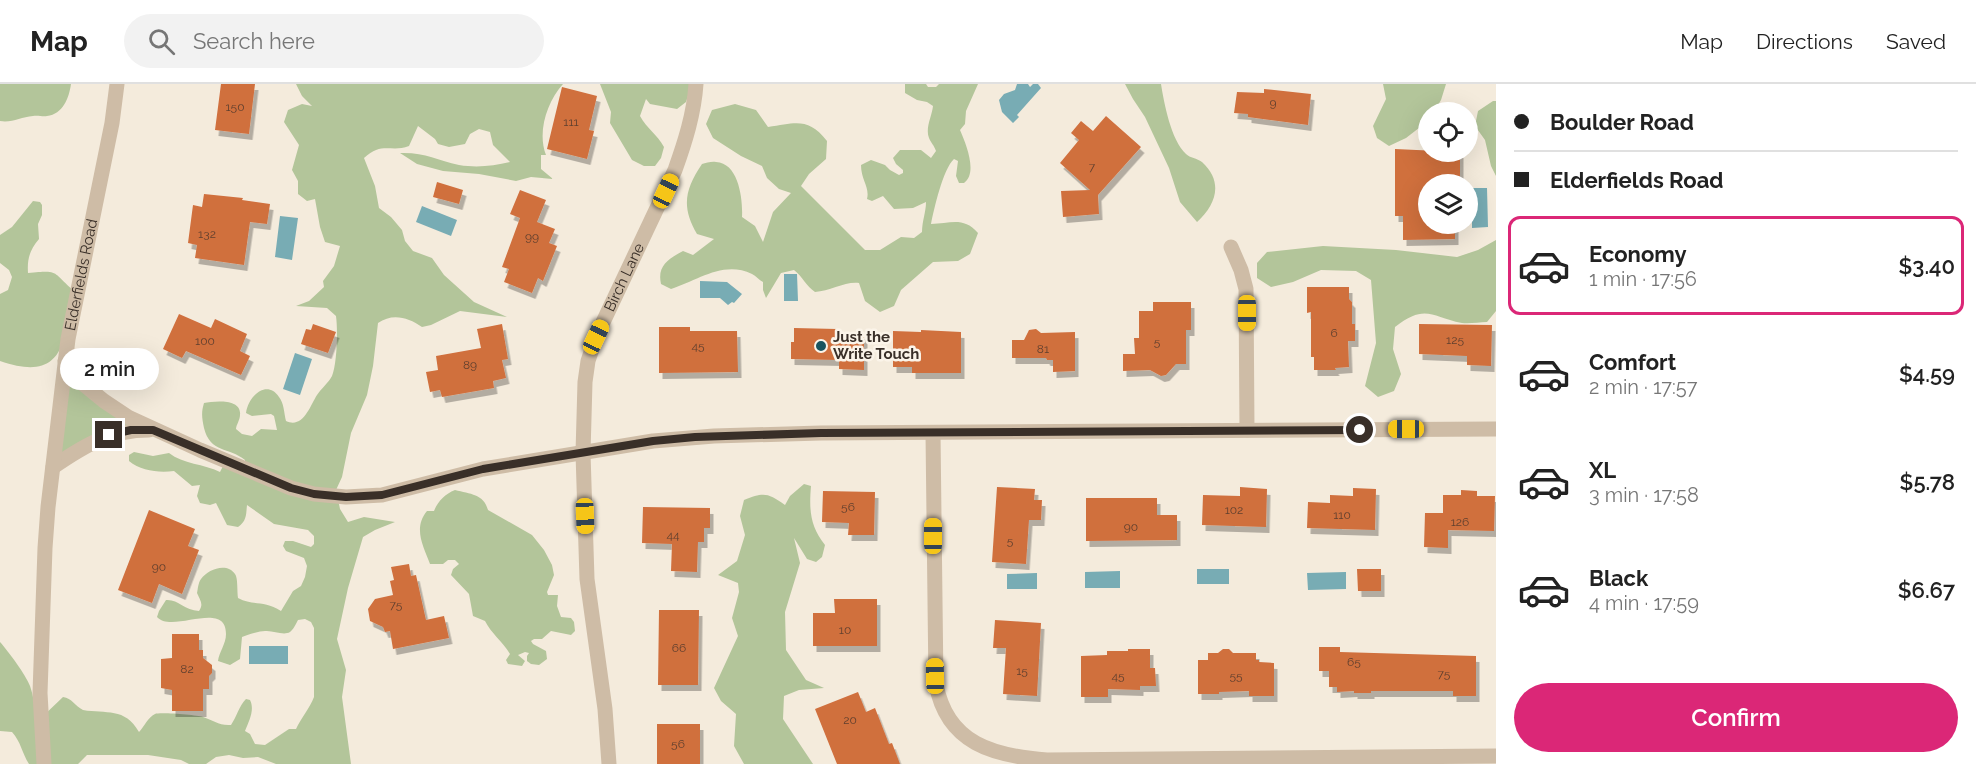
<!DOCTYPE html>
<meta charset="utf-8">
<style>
body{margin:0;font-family:Raleway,sans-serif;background:#f2f2f2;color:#222;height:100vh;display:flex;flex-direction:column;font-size:22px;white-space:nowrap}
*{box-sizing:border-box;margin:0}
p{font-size:20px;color:#767676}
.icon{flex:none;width:33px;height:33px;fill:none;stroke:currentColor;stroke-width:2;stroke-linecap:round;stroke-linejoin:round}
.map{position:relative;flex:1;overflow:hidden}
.side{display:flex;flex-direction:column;background:#fff;width:480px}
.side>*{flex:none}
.hud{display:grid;align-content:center;height:132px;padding:0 18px;background:#fff}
.tools{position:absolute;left:1418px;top:18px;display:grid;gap:12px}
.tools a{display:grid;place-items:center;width:60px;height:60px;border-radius:50%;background:#fff;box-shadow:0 6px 24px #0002;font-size:30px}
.end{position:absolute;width:27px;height:27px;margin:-14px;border:8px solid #392f28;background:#fff;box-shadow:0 0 0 3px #fff}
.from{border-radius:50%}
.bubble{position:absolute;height:42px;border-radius:21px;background:#fff;box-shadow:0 6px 24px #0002;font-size:20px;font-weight:600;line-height:42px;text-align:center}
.car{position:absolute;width:18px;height:36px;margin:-18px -9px;border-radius:8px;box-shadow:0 0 4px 2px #0007;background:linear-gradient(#f5c518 24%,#345 0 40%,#f5c518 0 76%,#345 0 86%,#f5c518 0)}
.hud b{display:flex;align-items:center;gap:21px;height:57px;font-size:22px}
.hud b+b{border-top:2px solid #e0e0e0}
.hud i{width:15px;height:15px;background:#222}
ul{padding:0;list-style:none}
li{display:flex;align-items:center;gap:18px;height:99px;margin:0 12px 9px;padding:0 6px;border:3px solid transparent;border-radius:12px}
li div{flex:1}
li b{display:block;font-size:22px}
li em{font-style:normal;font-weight:600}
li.selected{border-color:#db2777}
li>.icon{width:54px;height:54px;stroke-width:1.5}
.action{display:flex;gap:12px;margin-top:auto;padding:12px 18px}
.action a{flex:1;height:69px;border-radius:36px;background:#db2777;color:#fff;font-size:24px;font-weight:600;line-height:69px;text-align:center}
header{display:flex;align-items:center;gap:36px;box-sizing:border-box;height:84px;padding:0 30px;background:#fff;border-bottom:2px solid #e0e0e0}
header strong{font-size:28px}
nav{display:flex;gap:33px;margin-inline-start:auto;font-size:21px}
.search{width:420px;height:54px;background:#f2f2f2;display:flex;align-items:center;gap:15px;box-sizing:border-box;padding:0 21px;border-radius:33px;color:#767676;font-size:22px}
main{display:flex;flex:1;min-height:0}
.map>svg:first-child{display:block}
.green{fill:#b3c59a}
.water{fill:#78acb4}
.building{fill:#d06f3e;filter:url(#shadow)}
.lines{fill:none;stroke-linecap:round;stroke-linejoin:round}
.minor{stroke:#cebca6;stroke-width:15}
.route{stroke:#392f28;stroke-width:8}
.poi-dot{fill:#19545f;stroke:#fbf4e9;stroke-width:2}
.labels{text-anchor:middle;stroke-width:5;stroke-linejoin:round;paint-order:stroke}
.number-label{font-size:12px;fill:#5f3f2e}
.street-label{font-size:15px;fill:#392f28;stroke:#fbf4e9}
.poi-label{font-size:15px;font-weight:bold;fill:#392f28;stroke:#fbf4e9;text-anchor:start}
</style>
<header>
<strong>Map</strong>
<div class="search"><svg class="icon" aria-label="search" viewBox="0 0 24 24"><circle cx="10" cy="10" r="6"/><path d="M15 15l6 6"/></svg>Search here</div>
<nav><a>Map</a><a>Directions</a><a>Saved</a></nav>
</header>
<main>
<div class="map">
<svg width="1496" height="680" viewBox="0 0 1496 680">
<defs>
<filter id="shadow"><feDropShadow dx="3.5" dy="6" stdDeviation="0" flood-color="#0004"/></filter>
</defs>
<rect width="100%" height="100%" fill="#f4ebdc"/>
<path class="green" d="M 0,0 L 71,0 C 69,14 63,30 47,32 C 43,33 38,31 33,32 C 21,33 12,39 0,37 Z
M 296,0 L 563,0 C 547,18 537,48 546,71 L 541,71 L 541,85 L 553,95 L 531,93 L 516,97 L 479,90 L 443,87 L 417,80 L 400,69 C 424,68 437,76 459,81 C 477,84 493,82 510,78 L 493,61 L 490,48 L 479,45 L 470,50 L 465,60 L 449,63 L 438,60 L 435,55 L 418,42 L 409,62 C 391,69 382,57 364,74 L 375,102 L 379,124 L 391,133 L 402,146 L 405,157 L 413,167 L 432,174 L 444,191 L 474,218 L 507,233 L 460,227 L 431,241 L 422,243 C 408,233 392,229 378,239 L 373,282 L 367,311 L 351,349 L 342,393 L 336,406 L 340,425 L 348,438 L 364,433 L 395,438 L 375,446 L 363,453 L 348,504 L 337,555 L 346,586 L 342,613 L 351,680 L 276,680 L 258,673 L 243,674 L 229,671 L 216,673 L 206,680 L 189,680 L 181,676 L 148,671 L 87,671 L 78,680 L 29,680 C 22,669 21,658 12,648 L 0,647 L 0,558 C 8,567 26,591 30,602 C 34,613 34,624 40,635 L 63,613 C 72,614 75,622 83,626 C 106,630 125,623 139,648 C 144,643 148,633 155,630 C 160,628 197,631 203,633 C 213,636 219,642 231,641 C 237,632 239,622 246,615 L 250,616 C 255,626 249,637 245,647 L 250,650 L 255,660 L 265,661 L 289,645 L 296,645 C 301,634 310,624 314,613 L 314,544 L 311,538 L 305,535 L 298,536 C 296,540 293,546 290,548 C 283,552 273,546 265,547 C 259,547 247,551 242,553 L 240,575 L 230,581 L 218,577 C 219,568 226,560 226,550 C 226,515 172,550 157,533 L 159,527 L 166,516 C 178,515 184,526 199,527 C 204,520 200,516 197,509 C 198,505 198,499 201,495 C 208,485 227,478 235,490 C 238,493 237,508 238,514 C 253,522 264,516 281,527 L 293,507 L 301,502 L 305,493 L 307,482 L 304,474 L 286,467 L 283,462 L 285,457 L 293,457 L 311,463 L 314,460 L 314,452 L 308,446 L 274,440 L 247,421 C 246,430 247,437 238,443 L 227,441 L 216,419 L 210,421 L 200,419 L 197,412 L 200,401 L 192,402 L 174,387 C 159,389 141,387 129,377 L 129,371 L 134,368 L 153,372 L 169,369 C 183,380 204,380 220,388 L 223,382 L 245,382 L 245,376 C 229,363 210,369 204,344 C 202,334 201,329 204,319 C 214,317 242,314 240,331 C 240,336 236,341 236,345 L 242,350 L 252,352 L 261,345 L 277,346 L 274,332 L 271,330 L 252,332 L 246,329 C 248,312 267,295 279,313 C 284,319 284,329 286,337 C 303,345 310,322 317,311 C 321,305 329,298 332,292 C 337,280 338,246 336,232 L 327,224 L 296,222 L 309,217 L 324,203 L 323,197 L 334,182 L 340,162 L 325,158 L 320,143 L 315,115 L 307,117 L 298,110 L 298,97 L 292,86 L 299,61 L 284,38 L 288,26 L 302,20 L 312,22 L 302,12 Z
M 600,0 L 692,0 L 686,18 L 677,25 L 650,20 L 646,15 L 640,32 C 647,45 657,50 664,63 L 661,74 L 655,82 L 644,82 L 632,76 L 610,39 L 611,28 Z
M 905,0 L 926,0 L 928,3 L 936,3 L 939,0 L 978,0 L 966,27 L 965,40 L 960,46 C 966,60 978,89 964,99 L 959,99 L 956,92 L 958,77 L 954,75 C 943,85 934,125 931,140 C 950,140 963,132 978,149 L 970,170 L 958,177 L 933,178 L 901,206 L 894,222 L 880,228 L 865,217 L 859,199 C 846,197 830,207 815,208 C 806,202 803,193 794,186 L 781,189 L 766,214 L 763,206 L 763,198 C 759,196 756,192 752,190 C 723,176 697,197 671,205 L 661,200 C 657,182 668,175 683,167 L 693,171 L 714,155 L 697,150 C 681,123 685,105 702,80 C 706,79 712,77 716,78 C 739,79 743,116 742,133 L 755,142 L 763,158 L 773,128 L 791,109 L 779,105 L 767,94 L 762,82 L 741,72 L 713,54 L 706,40 L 712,26 L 735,20 L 756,26 L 768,43 C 796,39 808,33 827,57 L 826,75 L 809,90 L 801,102 L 865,166 L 880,166 L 901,153 L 914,154 L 922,148 C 922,137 926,128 926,118 L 913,124 L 894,125 L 883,112 L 872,117 L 867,115 C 870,103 861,96 861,81 L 871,76 L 885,81 L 890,86 L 899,91 L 903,89 L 903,86 L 896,80 L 893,74 L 900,66 L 921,66 L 931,74 L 936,67 C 934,61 931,59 929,54 C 925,44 932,32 933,22 L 927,18 L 917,16 L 905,9 Z
M 1125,0 L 1161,0 C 1164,19 1171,56 1186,70 C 1190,74 1197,74 1202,78 C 1224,98 1216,121 1197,138 L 1180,118 L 1169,84 L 1145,33 L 1133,15 Z
M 1383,0 L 1446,0 L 1441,16 L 1434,28 L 1428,28 L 1428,37 L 1406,54 L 1389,62 L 1377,54 L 1373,42 L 1386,15 Z
M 1493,17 L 1496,17 L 1496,92 L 1491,82 L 1485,56 L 1475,42 L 1478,27 Z
M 33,117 L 40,118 L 42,121 L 42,131 L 38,140 L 39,155 C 30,166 27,174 28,189 C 60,186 51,187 73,206 C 65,255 66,300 0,277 L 0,210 L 8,206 L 12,193 L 9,186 L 0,179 L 0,151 L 12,143 Z
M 1496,156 L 1496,227 L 1487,238 C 1479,238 1470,240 1462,239 C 1431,233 1426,219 1395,243 L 1393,265 L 1401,290 L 1394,307 L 1378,313 L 1365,302 L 1376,259 L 1371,196 L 1356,187 L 1321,186 L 1293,198 L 1271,203 L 1257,194 L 1257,179 L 1267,168 L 1323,162 L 1396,166 L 1457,173 L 1478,166 Z
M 65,277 L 128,333 L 131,346 L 53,383 Z
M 804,400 L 811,402 C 809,426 810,442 825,461 L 822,473 L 816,478 L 807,475 L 794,454 L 800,479 L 785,528 L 786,566 L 806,596 L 824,604 L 799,606 L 784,612 L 783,635 L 813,680 L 744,680 L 734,662 L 736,630 L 721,617 L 714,604 L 738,552 L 732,534 L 739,508 L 738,499 L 718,491 L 737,477 L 745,451 L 740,432 L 744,416 C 764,408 768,409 785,421 L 790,412 Z
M 455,406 C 470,410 484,410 488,426 L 532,451 L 544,466 L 552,481 L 554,491 L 547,508 L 548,511 L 558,511 L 557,522 L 561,533 L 571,534 L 574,538 L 575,547 L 571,551 L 551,547 L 542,555 L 534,555 L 531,557 L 533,560 L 546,567 L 547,575 L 539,581 L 531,580 L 527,577 L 527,572 L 529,569 L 525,568 L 518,571 L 525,577 L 522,582 L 508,580 L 506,576 L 510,570 C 502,557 491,549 485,537 L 473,532 L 469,510 L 451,491 L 453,485 L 459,480 L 455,476 L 448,476 L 443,480 L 430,480 C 423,462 413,444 427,427 L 434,427 C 438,417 445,410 455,406 Z"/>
<path class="water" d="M 1017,0 L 1028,0 L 1030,3 L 1033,0 L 1038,0 L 1041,4 L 1017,31 L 1019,33 L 1013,39 L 1002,28 L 999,16 L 1004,10 L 1015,6 Z
M 1472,104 L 1487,104 L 1488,143 L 1472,144 Z
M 422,122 L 457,136 L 451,152 L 416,138 Z
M 280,132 L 298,134 L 292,176 L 275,173 Z
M 784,190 L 797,190 L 798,217 L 784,217 Z
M 700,197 L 727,198 L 742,210 L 734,219 L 732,218 L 728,221 L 720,214 L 700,214 Z
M 295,269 L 312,275 L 300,311 L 283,305 Z
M 1197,485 L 1229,485 L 1229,500 L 1197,500 Z
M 1120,487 L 1120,504 L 1085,504 L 1085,488 Z
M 1346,488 L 1346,505 L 1308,506 L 1307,489 Z
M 1037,489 L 1037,505 L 1007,505 L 1007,490 Z
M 249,562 L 288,562 L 288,580 L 249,580 Z"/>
<path class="building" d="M 221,0 L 255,0 L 249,50 L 215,46 Z
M 562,3 L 597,12 L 589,46 L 594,47 L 587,75 L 547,65 Z
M 1264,5 L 1311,10 L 1308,41 L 1248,33 L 1248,30 L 1234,29 L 1237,8 L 1264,9 Z
M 1106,32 L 1141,63 L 1098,111 L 1099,130 L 1063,133 L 1061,107 L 1090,106 L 1060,79 L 1079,56 L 1071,49 L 1081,37 L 1093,47 Z
M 1395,65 L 1460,68 L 1460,100 L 1428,100 L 1428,140 L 1455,140 L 1455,155 L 1403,156 L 1403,132 L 1395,132 Z
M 437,98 L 463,106 L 459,120 L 433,113 Z
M 520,106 L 546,116 L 537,138 L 555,145 L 549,159 L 557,162 L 543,197 L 538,194 L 532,209 L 504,198 L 509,185 L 502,183 L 520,134 L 510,130 Z
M 204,110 L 243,114 L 242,116 L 270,120 L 267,140 L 250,138 L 244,181 L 195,174 L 197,161 L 188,159 L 193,121 L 202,123 Z
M 1307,203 L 1349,203 L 1349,215 L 1352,218 L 1352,240 L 1355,240 L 1355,257 L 1348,257 L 1349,283 L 1335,284 L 1336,286 L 1314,286 L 1314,273 L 1311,273 L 1311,228 L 1307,229 Z
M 1153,218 L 1191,218 L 1191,246 L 1186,246 L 1186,280 L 1176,280 L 1166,291 L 1161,292 L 1150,286 L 1123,287 L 1123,270 L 1135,270 L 1134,254 L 1139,254 L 1139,227 L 1153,227 Z
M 179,230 L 211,244 L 215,235 L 247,250 L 240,267 L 250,272 L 241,291 L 186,267 L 182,274 L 163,265 Z
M 313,240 L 336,248 L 328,269 L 301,260 L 306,245 L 311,246 Z
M 502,240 L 508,275 L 502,276 L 506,294 L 493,297 L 494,304 L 442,313 L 440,306 L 430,308 L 426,288 L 438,286 L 436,272 L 481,264 L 477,245 Z
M 1419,240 L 1492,241 L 1491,282 L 1467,281 L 1467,272 L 1419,270 Z
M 659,243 L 690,243 L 690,247 L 737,247 L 738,288 L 659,289 Z
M 794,244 L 837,245 L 837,249 L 864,249 L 864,286 L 839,285 L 839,276 L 791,275 L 791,258 L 794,258 Z
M 1036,245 L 1041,249 L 1075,248 L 1075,287 L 1053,288 L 1053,276 L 1047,276 L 1046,274 L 1012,274 L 1012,256 L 1024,256 L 1029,246 Z
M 921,246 L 961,248 L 961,289 L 912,289 L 912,283 L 893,283 L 893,247 L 921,248 Z
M 997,403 L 1035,405 L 1034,416 L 1042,416 L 1041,436 L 1029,436 L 1026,480 L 992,478 Z
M 1240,403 L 1267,405 L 1266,443 L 1202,441 L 1203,411 L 1240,412 Z
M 1353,404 L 1376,405 L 1375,446 L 1307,444 L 1308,418 L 1330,419 L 1330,411 L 1353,412 Z
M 1461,406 L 1477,407 L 1477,412 L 1495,412 L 1494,447 L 1448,446 L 1448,464 L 1424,463 L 1425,429 L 1443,429 L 1443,411 L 1461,411 Z
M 823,407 L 875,408 L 874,451 L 848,451 L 849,439 L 822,438 Z
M 1086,414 L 1157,414 L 1157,431 L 1177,431 L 1177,456 L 1086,457 Z
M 643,423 L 710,424 L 710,444 L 704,444 L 704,458 L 698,458 L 697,488 L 671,487 L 672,460 L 642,459 Z
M 149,426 L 195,445 L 188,462 L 199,466 L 182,510 L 159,500 L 152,519 L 118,506 Z
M 409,480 L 411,492 L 416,491 L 426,536 L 444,532 L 449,554 L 393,565 L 390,547 L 385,548 L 383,543 L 370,537 L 368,525 L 375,515 L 393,511 L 390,497 L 394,496 L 391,483 Z
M 1357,485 L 1381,485 L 1381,507 L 1358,507 Z
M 834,515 L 877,515 L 877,562 L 813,562 L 813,529 L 835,529 Z
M 659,526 L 699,526 L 698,601 L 658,601 Z
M 995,536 L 1041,539 L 1037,612 L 1003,610 L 1006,564 L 993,564 Z
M 172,550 L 199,550 L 199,566 L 203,566 L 203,574 L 212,581 L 212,589 L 209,592 L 209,605 L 203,605 L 203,627 L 172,627 L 172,606 L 161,604 L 161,575 L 172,574 Z
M 1319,563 L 1340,563 L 1340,568 L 1476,572 L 1476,612 L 1453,612 L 1453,607 L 1371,607 L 1371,609 L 1354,609 L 1354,607 L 1337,608 L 1337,603 L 1329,603 L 1329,587 L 1319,587 Z
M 1128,565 L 1150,565 L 1150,584 L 1155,584 L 1156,602 L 1140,602 L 1140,606 L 1108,605 L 1108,613 L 1081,613 L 1081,572 L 1107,571 L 1107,567 L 1128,567 Z
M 1223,565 L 1229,565 L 1233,569 L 1256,569 L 1256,576 L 1259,576 L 1259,578 L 1274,579 L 1274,612 L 1249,612 L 1249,607 L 1219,608 L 1219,610 L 1198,610 L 1198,576 L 1208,576 L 1208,569 L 1218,569 Z
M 858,608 L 866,628 L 875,624 L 889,660 L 892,659 L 900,680 L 837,680 L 815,625 Z
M 657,640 L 700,640 L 700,680 L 657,680 Z"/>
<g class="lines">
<g class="minor">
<path d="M 1231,163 L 1241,186 L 1246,205 L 1247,346"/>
<path d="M 65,277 L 82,299 L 104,317 L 128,333 L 200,366 L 291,404 L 314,410 L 346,413 L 382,411 L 483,385 L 653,357 L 714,352 L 821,349 L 1496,345"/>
<path d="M 933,349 L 936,600 C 947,660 994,672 1047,676 L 1496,672"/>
<path d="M 53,383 C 85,361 110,346 149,346"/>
<path id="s1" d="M 44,680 L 40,609 L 45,464 L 48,423 L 68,255 L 112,39 L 117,0"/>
<path id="s2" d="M 609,680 L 605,625 L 587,495 L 583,369 L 585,298 L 588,277 L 596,253 L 675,86 C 685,58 694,30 696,0"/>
</g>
</g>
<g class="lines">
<path class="route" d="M 109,351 L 131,346 L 153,346 L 291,404 L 314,410 L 346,413 L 382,411 L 483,385 L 653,357 L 695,353 L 821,349 L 1360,346"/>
</g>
<circle class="poi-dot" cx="821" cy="262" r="6"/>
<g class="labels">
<g class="number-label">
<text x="1273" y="23">9</text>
<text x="235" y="27">150</text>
<text x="571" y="42">111</text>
<text x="1092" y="87">7</text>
<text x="207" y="154">132</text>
<text x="532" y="157">99</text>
<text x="1334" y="253">6</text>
<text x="1455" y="260">125</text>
<text x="205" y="261">100</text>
<text x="1157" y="262">5</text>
<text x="698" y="266">45</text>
<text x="1043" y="269">81</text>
<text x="470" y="285">89</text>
<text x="848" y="427">56</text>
<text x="1234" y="430">102</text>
<text x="1342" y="435">110</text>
<text x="1460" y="442">126</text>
<text x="1131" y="447">90</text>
<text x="673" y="455">44</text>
<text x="1010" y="461">5</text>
<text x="159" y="487">90</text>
<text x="396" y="525">75</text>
<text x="845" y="550">10</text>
<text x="679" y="568">66</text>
<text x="1354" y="582">65</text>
<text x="187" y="589">82</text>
<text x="1022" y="591">15</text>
<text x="1444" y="594">75</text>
<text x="1118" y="596">45</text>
<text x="1236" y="596">55</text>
<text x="850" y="640">20</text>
<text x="678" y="664">56</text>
</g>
<g class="street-label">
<text dy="5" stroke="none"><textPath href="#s1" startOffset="492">Elderfields Road</textPath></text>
<text dy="5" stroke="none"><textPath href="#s2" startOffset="496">Birch Lane</textPath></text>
</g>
<g class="poi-label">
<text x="833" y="258">Just the<tspan x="833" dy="17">Write Touch</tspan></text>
</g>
</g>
</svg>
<div class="tools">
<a><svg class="icon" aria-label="locate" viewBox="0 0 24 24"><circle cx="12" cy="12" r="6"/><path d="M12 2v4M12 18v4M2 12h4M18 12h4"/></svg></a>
<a><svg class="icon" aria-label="layers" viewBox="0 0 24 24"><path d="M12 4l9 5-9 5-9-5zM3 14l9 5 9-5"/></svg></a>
</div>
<i class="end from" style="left:1360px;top:346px"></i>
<i class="end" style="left:109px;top:351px"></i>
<div class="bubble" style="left:60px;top:264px;width:99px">2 min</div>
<i class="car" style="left:666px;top:107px;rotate:25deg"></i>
<i class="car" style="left:1247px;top:229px;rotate:180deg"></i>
<i class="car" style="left:596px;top:253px;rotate:25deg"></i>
<i class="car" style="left:1406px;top:345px;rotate:270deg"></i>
<i class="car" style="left:585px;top:432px;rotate:178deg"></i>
<i class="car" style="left:933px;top:452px;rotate:0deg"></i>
<i class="car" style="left:935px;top:592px;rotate:359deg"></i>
</div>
<section class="side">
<div class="hud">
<b><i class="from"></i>Boulder Road</b>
<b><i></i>Elderfields Road</b>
</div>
<ul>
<li class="selected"><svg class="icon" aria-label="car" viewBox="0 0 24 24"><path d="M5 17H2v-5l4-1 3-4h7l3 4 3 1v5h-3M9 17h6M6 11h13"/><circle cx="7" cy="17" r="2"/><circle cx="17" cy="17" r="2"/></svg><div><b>Economy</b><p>1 min · 17:56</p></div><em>$3.40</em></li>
<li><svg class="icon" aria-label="car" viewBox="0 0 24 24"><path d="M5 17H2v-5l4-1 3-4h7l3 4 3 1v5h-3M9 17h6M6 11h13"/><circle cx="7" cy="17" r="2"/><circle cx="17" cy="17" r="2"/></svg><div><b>Comfort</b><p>2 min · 17:57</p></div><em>$4.59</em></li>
<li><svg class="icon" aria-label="car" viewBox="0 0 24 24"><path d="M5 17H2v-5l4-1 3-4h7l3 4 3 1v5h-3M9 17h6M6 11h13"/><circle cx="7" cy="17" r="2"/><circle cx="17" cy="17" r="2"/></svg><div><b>XL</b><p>3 min · 17:58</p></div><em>$5.78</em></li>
<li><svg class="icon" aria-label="car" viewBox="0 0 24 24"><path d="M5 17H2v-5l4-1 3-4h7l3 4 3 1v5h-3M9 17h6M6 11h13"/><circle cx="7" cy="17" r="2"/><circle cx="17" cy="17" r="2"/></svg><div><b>Black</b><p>4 min · 17:59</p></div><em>$6.67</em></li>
</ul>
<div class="action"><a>Confirm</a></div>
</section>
</main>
